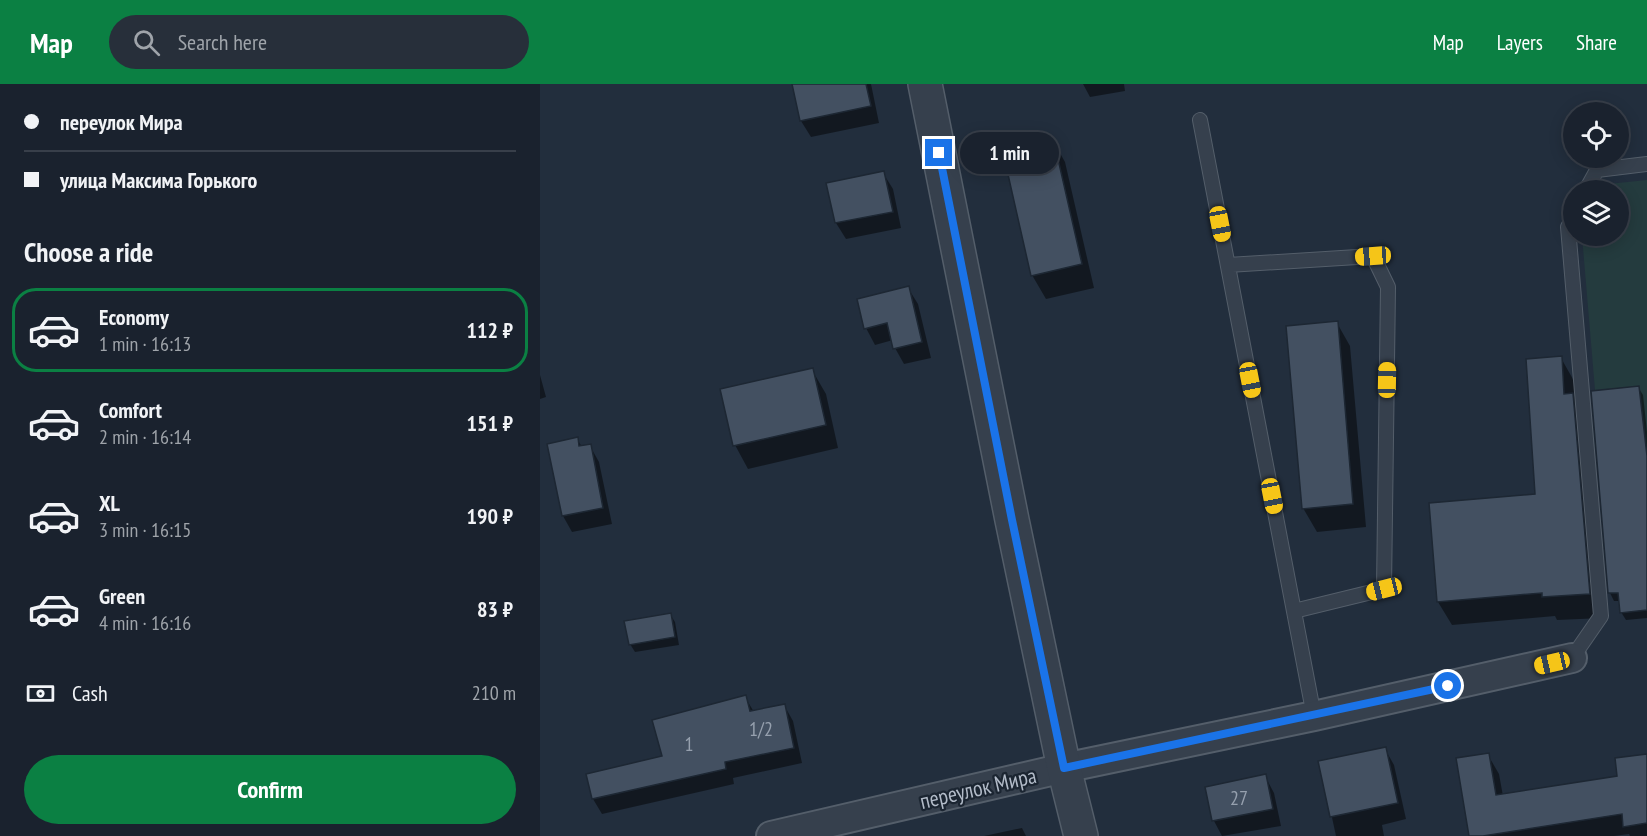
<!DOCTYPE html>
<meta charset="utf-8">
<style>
body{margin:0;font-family:"PT Sans Narrow",sans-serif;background:#272f3a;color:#f1f3f6;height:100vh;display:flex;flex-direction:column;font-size:22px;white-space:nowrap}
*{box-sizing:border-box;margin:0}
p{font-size:20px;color:#9fa4aa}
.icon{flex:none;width:33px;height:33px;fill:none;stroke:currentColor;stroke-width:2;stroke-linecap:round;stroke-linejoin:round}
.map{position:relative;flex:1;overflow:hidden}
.details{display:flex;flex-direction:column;background:#1a222e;width:540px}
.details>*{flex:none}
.top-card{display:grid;align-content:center;height:132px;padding:0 24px;background:#1a222e}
.buttons{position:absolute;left:1023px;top:18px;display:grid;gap:12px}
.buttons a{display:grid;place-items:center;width:66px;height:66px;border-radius:50%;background:#1a222e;box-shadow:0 3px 15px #0003,0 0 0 2px #383f4a;font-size:30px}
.end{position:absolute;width:27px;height:27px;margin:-14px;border:8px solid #1a73e8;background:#fff;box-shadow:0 0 0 3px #fff}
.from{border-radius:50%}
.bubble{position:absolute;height:42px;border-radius:21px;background:#1a222e;box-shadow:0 3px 15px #0003,0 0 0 2px #383f4a;font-size:20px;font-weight:600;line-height:42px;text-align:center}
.car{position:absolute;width:18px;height:36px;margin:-18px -9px;border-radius:8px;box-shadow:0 0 4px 2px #0007;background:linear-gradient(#f5c518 24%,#345 0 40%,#f5c518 0 76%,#345 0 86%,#f5c518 0)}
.top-card b{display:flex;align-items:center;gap:21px;height:57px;font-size:22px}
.top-card b+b{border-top:2px solid #383f4a}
.top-card i{width:15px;height:15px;background:#f1f3f6}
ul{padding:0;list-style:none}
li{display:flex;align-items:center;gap:18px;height:84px;margin:0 12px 9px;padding:0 12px;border:3px solid transparent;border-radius:24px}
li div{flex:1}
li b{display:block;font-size:22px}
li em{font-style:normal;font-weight:600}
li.current{border-color:#0b8043}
li>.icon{width:54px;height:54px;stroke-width:1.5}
h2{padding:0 24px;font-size:27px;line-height:72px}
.pay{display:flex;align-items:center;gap:15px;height:66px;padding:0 24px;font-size:22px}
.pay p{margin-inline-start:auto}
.primary-button{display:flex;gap:12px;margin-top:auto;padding:12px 24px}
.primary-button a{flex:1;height:69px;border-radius:36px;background:#0b8043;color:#fff;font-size:24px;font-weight:600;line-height:69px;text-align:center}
header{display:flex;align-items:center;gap:36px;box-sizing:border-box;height:84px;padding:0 30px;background:#0b8043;color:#fff}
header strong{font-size:28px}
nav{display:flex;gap:33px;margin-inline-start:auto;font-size:21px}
.search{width:420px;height:54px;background:#272f3a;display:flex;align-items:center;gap:15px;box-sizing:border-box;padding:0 21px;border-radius:33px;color:#9fa4aa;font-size:22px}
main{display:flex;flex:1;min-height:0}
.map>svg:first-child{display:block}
.green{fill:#243b3e}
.shadow{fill:#0007}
.building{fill:#435061;stroke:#1d2733;stroke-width:1.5}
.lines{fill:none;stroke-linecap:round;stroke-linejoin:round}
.service-casing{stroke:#545e6a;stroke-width:16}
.minor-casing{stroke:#545e6a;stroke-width:32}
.tertiary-casing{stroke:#545e6a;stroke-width:36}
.service{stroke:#36404d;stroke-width:14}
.minor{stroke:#36404d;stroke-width:28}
.tertiary{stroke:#36404d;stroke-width:33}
.route{stroke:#1a73e8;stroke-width:8}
.labels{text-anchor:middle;stroke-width:4.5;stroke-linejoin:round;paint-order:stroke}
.number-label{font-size:20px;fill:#96a0ae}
.street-label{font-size:22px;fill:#b2bbc8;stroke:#1b2531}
</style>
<header>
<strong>Map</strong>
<div class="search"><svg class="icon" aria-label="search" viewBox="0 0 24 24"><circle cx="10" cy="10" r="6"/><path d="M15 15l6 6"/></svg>Search here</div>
<nav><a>Map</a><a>Layers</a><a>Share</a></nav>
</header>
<main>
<section class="details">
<div class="top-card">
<b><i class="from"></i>переулок Мира</b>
<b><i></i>улица Максима Горького</b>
</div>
<h2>Choose a ride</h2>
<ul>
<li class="current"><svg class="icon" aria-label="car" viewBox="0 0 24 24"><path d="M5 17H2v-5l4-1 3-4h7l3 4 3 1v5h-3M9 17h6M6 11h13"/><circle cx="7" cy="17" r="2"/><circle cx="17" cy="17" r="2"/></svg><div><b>Economy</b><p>1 min · 16:13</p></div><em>112 ₽</em></li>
<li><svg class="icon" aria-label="car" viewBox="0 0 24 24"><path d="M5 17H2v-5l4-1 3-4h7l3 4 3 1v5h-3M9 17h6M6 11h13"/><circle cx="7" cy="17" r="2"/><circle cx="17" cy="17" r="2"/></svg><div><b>Comfort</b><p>2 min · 16:14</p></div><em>151 ₽</em></li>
<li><svg class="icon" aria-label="car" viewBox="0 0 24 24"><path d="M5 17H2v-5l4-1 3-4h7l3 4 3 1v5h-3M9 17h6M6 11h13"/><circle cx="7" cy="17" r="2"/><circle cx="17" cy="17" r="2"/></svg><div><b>XL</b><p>3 min · 16:15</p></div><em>190 ₽</em></li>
<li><svg class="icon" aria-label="car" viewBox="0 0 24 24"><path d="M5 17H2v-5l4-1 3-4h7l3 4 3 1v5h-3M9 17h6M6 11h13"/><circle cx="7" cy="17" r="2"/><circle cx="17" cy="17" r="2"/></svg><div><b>Green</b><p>4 min · 16:16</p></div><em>83 ₽</em></li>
</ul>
<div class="pay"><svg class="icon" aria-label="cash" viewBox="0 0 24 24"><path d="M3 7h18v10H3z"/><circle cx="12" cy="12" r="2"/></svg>Cash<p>210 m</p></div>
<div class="primary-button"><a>Confirm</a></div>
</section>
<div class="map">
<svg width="1107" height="752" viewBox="0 0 1107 752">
<rect width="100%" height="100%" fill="#222e3d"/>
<path class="green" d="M 1107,96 L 1107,372 L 1099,302 L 1055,306 L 1042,152 L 1078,152 L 1078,106 L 1056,106 L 1058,101 Z"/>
<path class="shadow" d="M 254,0 L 331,0 L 339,39 L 271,53 L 261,37 Z
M 543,0 L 584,0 L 585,7 L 550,13 Z
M 512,55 L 525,78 L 554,204 L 506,215 L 492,191 Z
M 343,89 L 353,105 L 361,144 L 306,155 L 296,139 L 288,100 Z
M 368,204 L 378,220 L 391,274 L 364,280 L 355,264 L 353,256 L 335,261 L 326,244 Z
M 797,239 L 810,262 L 826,443 L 777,448 L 763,424 Z
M 1021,274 L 1034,297 L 1036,316 L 1046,334 L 1063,534 L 1017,536 L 1015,532 L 912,541 L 898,518 L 997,412 Z
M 272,286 L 286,310 L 298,364 L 208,385 L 195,361 Z
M 0,291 L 6,313 L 0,315 Z
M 1098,303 L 1103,311 L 1107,348 L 1107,534 L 1086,536 L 1081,528 L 1080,517 L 1074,517 L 1070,509 Z
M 37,355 L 42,363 L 50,362 L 59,378 L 72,440 L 32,448 L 23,432 Z
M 130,530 L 135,538 L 139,561 L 95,568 L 90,560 Z
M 205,613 L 214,628 L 244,621 L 253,637 L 262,679 L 193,694 L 194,700 L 62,730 L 53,715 L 124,673 Z
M 845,665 L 854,681 L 866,735 L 842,741 L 844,752 L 796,752 L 780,678 Z
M 948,671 L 959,690 L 963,712 L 1079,693 L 1107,672 L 1107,752 L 1090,752 L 1089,750 L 1074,752 L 930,752 L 918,676 Z
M 725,692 L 734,709 L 741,742 L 682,752 L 674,737 Z
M 482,744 L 486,752 L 444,752 Z"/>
<path class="building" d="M 252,0 L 326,0 L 331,22 L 260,37 Z
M 513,53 L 542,180 L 491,192 L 462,64 Z
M 344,87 L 353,128 L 295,139 L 286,99 Z
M 369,202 L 382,258 L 353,265 L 347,239 L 324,245 L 317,215 Z
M 798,237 L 813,420 L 762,425 L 746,242 Z
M 1022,272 L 1024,310 L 1033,309 L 1050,510 L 1002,513 L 1002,509 L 897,518 L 889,419 L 995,410 L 986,275 Z
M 273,284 L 286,341 L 193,362 L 180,305 Z
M 1099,302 L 1107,372 L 1107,526 L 1080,529 L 1078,509 L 1068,509 L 1051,307 Z
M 38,353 L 39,362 L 51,360 L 63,424 L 22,432 L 7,360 Z
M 131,529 L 135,553 L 89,561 L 84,537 Z
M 206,611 L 210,627 L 245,620 L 254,664 L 185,678 L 186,685 L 52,715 L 46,690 L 122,672 L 112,636 Z
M 846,663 L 858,719 L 790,733 L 778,677 Z
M 949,669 L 956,711 L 1077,692 L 1075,674 L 1107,670 L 1107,739 L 1083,743 L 1082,730 L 943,752 L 929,752 L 916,674 Z
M 726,690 L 733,725 L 672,737 L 665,703 Z"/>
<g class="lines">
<g class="service-casing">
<path id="service" d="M 660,36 L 774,632
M 1046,106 L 1057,86 L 1107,80
M 688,181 L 833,172 L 848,203 L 844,505 L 754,527
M 1032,574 L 1061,532 L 1028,143 L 1034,132"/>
</g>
<g class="minor-casing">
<path id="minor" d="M 231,752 L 524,684 L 774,632 L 1032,574"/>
</g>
<g class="tertiary-casing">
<path id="tertiary" d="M 385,0 L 472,436 L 524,684 L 541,752"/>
</g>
<use href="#service" class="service"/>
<use href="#minor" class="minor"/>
<use href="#tertiary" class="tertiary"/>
</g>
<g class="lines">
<path class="route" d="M 399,69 L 472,436 L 524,684 L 908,602"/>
</g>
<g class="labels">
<g class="number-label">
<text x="221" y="652">1/2</text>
<text x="149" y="667">1</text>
<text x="699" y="721">27</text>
</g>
<g class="street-label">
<text transform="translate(438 704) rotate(-13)" y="8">переулок Мира</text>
</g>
</g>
</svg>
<div class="buttons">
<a><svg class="icon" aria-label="locate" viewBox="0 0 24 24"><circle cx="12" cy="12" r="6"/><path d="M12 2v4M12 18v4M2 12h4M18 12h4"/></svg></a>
<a><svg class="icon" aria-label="layers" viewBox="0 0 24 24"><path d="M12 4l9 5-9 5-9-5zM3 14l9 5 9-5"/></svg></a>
</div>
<i class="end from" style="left:908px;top:602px"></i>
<i class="end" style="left:399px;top:69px"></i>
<div class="bubble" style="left:420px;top:48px;width:99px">1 min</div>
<i class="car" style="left:680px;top:140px;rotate:169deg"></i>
<i class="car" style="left:833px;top:172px;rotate:266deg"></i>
<i class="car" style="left:710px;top:296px;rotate:169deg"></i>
<i class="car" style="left:847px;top:296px;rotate:1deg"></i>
<i class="car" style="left:732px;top:412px;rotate:169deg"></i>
<i class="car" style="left:844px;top:505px;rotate:256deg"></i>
<i class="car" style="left:1012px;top:579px;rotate:257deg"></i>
</div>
</main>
